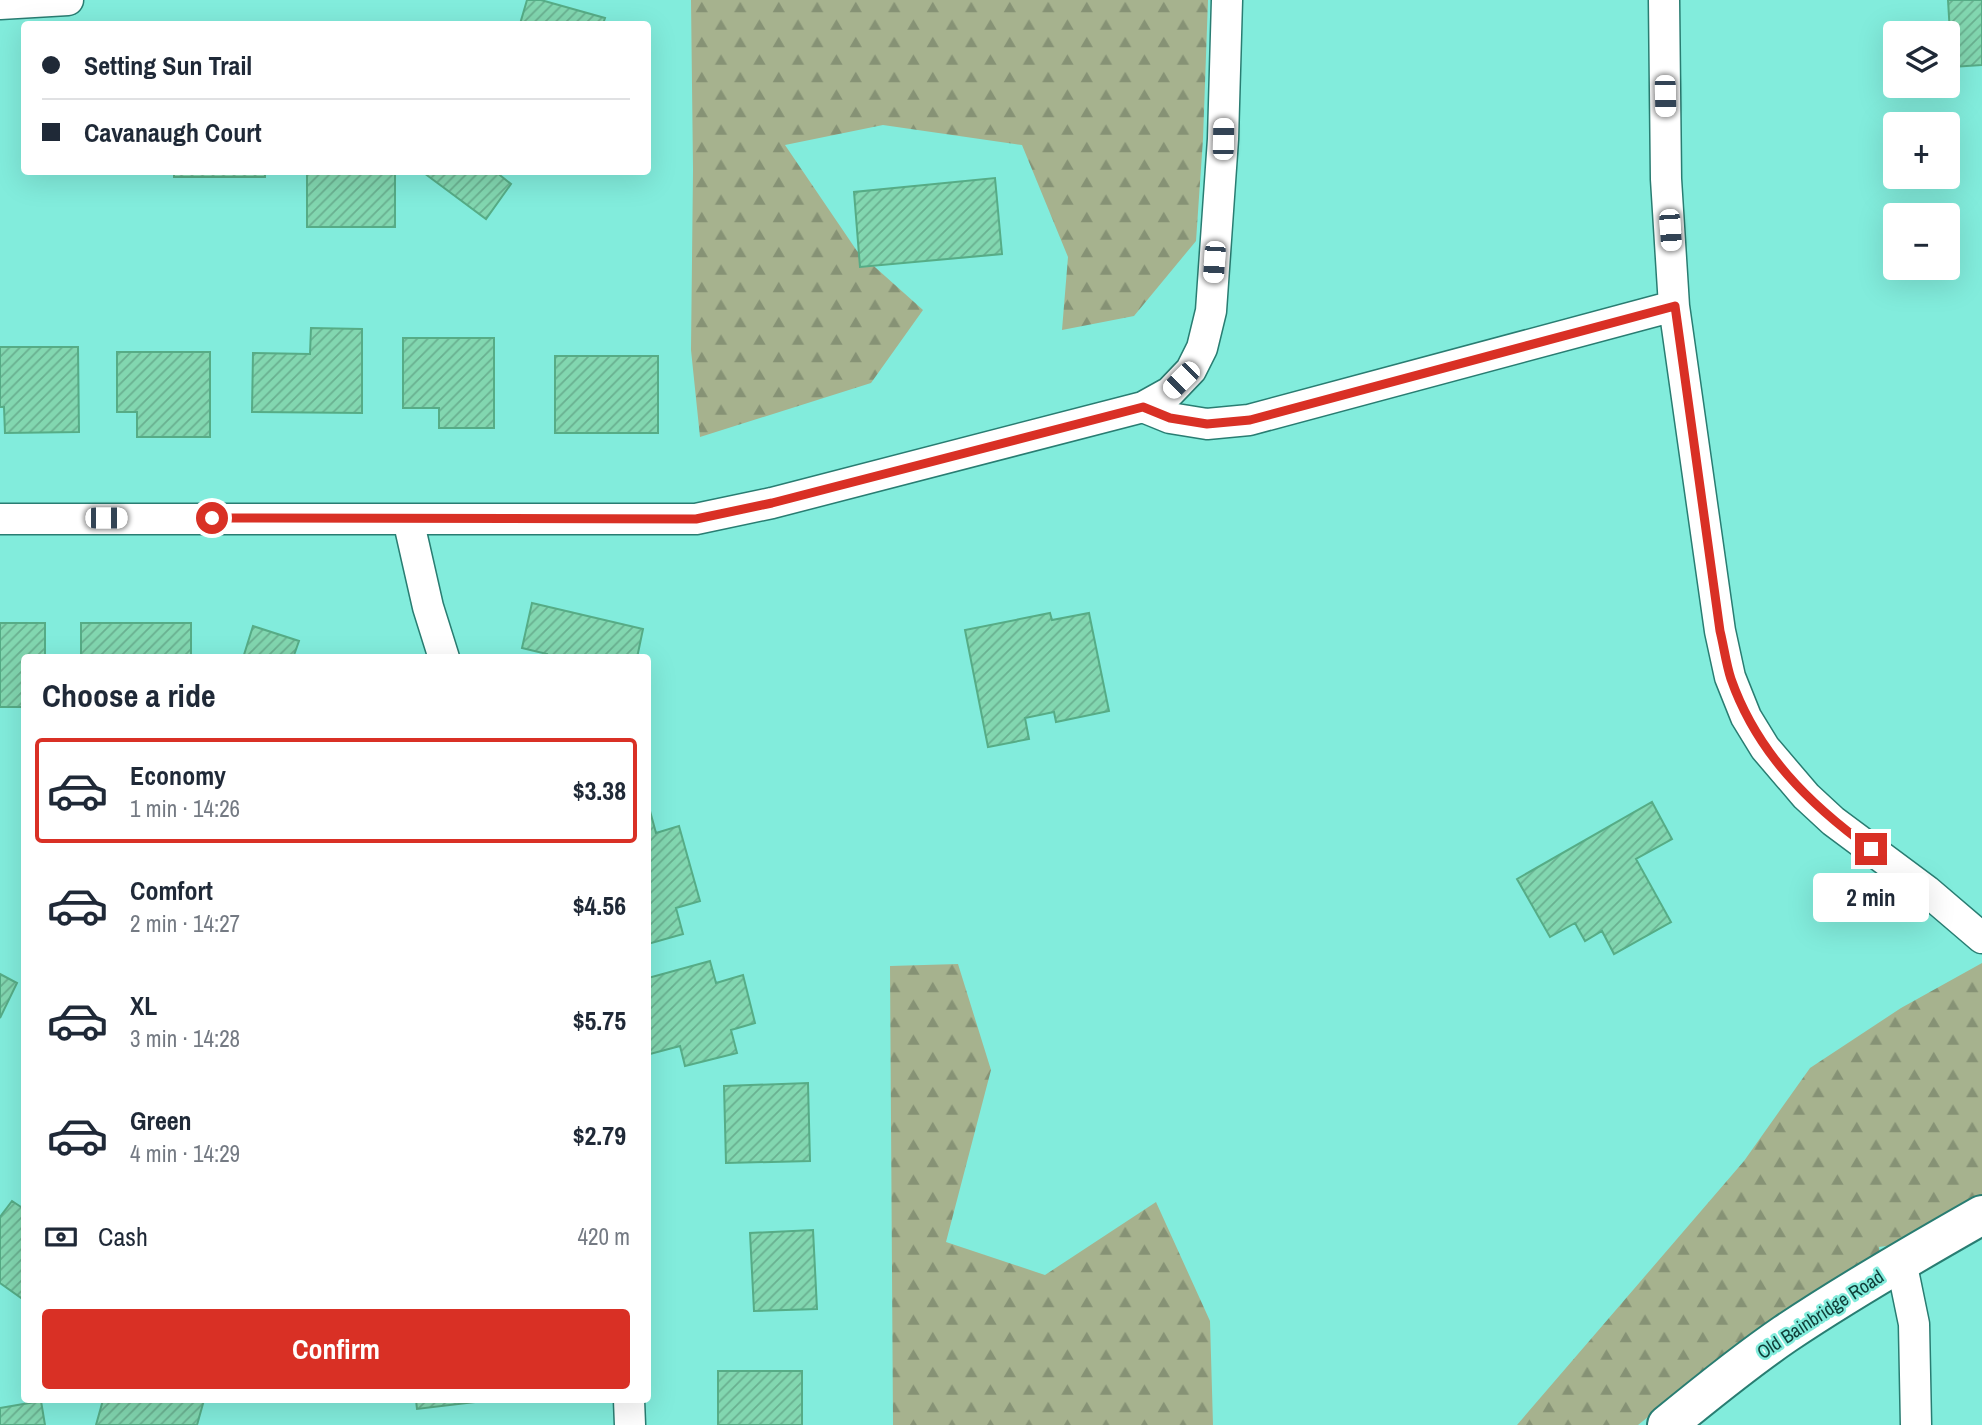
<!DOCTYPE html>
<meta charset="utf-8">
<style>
body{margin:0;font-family:"Archivo Narrow",sans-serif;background:#f6f6f7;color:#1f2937;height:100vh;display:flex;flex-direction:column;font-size:26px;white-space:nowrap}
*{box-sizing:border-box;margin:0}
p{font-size:23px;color:#747a83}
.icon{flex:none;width:38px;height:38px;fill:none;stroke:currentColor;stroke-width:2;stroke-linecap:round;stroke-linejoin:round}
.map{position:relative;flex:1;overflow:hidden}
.side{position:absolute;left:21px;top:654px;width:630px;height:749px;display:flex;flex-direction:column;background:#fff;border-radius:7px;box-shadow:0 7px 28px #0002}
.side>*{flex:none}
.banner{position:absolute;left:21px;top:21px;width:630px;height:154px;border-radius:7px;box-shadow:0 7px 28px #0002;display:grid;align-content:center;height:154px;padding:0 21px;background:#fff}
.buttons{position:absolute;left:1883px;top:21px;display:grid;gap:14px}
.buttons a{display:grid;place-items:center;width:77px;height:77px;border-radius:7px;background:#fff;box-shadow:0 7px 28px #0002;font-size:35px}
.end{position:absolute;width:32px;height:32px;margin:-16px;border:9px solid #d93025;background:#fff;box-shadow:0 0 0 4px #fff}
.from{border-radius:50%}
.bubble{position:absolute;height:49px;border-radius:7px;background:#fff;box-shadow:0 7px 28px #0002;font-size:23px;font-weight:700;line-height:49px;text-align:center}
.car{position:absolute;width:21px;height:42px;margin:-21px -10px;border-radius:9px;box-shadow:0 0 5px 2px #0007;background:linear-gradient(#fff 24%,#345 0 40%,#fff 0 76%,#345 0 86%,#fff 0)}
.banner b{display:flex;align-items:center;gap:24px;height:66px;font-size:26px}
.banner b+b{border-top:2px solid #e0e1e3}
.banner i{width:18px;height:18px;background:#1f2937}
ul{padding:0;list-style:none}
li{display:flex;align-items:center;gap:21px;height:105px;margin:0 14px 10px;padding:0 7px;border:4px solid transparent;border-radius:7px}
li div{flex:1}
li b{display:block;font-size:26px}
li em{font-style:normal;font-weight:700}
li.selected{border-color:#d93025}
li>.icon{width:63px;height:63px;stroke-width:1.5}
h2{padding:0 21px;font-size:32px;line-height:84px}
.pay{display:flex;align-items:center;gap:18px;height:77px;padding:0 21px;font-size:26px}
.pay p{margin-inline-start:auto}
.primary-button{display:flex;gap:14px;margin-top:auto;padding:14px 21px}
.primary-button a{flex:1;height:80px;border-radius:7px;background:#d93025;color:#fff;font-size:28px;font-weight:700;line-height:80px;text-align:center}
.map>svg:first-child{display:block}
.forest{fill:url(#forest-firs)}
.building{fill:url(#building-hatch);stroke:#56ac86;stroke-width:2}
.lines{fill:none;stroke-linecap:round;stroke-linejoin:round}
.street-casing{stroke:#297d72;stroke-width:33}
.secondary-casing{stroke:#297d72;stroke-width:42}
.street{stroke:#fff;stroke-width:30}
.secondary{stroke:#fff;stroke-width:38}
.route{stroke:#d93025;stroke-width:9}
.labels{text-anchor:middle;stroke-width:5;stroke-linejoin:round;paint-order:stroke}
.street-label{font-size:19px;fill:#0f3e38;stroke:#82ecdc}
</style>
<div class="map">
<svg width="1982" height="1425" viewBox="0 0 1982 1425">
<defs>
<pattern id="forest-firs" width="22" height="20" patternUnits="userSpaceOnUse" patternTransform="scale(1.75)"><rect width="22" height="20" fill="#a6b28e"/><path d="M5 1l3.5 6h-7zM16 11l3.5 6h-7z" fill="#869275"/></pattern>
<pattern id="building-hatch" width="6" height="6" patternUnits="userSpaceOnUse" patternTransform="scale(1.75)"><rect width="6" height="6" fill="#82d7b0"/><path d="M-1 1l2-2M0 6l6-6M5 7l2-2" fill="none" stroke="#69b090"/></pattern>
</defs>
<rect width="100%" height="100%" fill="#82ecdc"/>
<path class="forest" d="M 691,0 L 1208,0 L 1203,139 L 1196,241 L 1134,316 L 1062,330 L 1068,257 L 1022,145 L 883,125 L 785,145 L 857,251 L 923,310 L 871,383 L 700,437 L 691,350 L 693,170 Z
M 1982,963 L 1982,1195 L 1894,1245 L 1879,1247 L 1880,1254 L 1720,1359 L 1638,1425 L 1517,1425 L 1744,1161 L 1810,1068 L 1901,1008 Z
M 958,964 L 991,1070 L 946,1242 L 1045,1275 L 1156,1202 L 1210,1321 L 1213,1425 L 893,1425 L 890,966 Z"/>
<path class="building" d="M 527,0 L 541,0 L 605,18 L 603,24 L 520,24 Z
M 1948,0 L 1982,0 L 1982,65 L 1952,67 Z
M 174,172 L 265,172 L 265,177 L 174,177 Z
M 307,172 L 395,172 L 395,227 L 307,227 Z
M 424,173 L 496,172 L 511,184 L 486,219 Z
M 995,178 L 1002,254 L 860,267 L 854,192 Z
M 311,328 L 362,329 L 362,413 L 252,412 L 253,353 L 310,354 Z
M 403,338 L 494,338 L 494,428 L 439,428 L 439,408 L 403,408 Z
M 0,347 L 78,347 L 79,432 L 5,433 L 4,407 L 0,407 Z
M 117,352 L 210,352 L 210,437 L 137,437 L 137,412 L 117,412 Z
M 555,356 L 658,356 L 658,433 L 555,433 Z
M 532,603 L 643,629 L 637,658 L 546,658 L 547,654 L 522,648 Z
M 1050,613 L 1052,620 L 1089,613 L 1109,711 L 1056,722 L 1054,712 L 1025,718 L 1029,739 L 988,747 L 965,630 Z
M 0,623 L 45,623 L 45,658 L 24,658 L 24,707 L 0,707 Z
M 81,623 L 191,623 L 191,658 L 81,658 Z
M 253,626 L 299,641 L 293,658 L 243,658 Z
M 1652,802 L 1672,839 L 1636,859 L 1671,922 L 1614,954 L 1602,931 L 1585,941 L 1575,923 L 1550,937 L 1517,879 Z
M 650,811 L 656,833 L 679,826 L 700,901 L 676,908 L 683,934 L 648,944 L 648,812 Z
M 710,961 L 716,983 L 743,975 L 755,1023 L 731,1030 L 737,1053 L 685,1066 L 680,1046 L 650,1054 L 648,1044 L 648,978 Z
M 0,974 L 17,983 L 0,1018 Z
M 808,1083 L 810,1161 L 726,1163 L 724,1086 Z
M 12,1201 L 24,1209 L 24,1300 L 0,1283 L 0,1217 Z
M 813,1230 L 817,1309 L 754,1311 L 750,1233 Z
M 718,1371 L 802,1371 L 802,1425 L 718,1425 Z
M 103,1400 L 204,1400 L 197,1425 L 96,1425 Z
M 416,1400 L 492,1400 L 417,1409 Z
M 41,1401 L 45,1425 L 0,1425 L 0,1408 Z"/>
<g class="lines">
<g class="street-casing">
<path id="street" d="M 1664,0 L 1666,179 L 1674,306 L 1720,631 L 1730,677 L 1746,717 L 1765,748 L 1806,796 L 1833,821 L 1927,891 L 1982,938
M 0,4 L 68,0
M 1143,407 L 1170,418 L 1207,424 L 1249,420 L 1674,306
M 0,519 L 696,519 L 772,503 L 1143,407 L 1170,392 L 1191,370 L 1202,348 L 1211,311 L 1223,139 L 1227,0
M 408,519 L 428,607 L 444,658
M 1901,1261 L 1914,1324 L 1916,1425
M 629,1400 L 630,1425"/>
</g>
<g class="secondary-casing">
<path id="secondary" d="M 1667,1425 C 1706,1393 1744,1362 1785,1334 C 1849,1291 1915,1253 1982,1215"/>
</g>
<use href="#street" class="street"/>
<use href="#secondary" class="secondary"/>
</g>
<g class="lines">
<path class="route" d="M 212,518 L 696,519 L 772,503 L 1143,407 L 1170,418 L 1207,424 L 1250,420 L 1675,306 L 1720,631 C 1724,647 1726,664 1731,679 C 1757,753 1809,804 1871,849"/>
</g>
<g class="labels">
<g class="street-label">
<text transform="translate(1820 1314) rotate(-33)" y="7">Old Bainbridge Road</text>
</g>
</g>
</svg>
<div class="buttons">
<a><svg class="icon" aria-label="layers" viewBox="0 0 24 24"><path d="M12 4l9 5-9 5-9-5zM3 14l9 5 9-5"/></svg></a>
<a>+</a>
<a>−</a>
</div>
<i class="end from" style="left:212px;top:518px"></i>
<i class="end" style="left:1871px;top:849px"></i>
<div class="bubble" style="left:1813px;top:873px;width:116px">2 min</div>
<i class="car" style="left:1665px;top:96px;rotate:179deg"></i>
<i class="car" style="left:1223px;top:139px;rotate:1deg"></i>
<i class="car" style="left:1670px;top:230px;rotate:176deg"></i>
<i class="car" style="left:1214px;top:262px;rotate:184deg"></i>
<i class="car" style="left:1181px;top:380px;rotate:225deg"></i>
<i class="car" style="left:106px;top:518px;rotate:90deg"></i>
<div class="banner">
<b><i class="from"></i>Setting Sun Trail</b>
<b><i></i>Cavanaugh Court</b>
</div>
<section class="side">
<h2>Choose a ride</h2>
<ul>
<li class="selected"><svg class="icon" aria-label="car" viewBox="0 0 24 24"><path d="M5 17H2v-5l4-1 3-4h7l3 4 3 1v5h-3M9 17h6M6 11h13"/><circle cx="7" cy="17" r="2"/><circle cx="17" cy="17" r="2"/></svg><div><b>Economy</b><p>1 min · 14:26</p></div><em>$3.38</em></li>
<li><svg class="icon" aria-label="car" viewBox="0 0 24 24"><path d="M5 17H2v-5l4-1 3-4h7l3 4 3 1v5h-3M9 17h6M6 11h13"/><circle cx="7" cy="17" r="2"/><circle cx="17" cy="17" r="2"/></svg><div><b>Comfort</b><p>2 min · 14:27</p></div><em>$4.56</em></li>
<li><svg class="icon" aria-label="car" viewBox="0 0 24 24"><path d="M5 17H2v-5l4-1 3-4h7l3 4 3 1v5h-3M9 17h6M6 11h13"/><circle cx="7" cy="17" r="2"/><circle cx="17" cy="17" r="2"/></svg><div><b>XL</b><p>3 min · 14:28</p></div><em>$5.75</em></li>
<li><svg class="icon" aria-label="car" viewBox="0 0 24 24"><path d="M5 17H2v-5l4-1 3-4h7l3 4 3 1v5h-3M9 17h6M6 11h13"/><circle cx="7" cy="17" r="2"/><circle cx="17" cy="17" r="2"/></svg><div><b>Green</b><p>4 min · 14:29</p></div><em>$2.79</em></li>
</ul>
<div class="pay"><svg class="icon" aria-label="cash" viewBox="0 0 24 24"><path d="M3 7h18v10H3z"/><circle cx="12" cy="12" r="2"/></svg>Cash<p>420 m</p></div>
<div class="primary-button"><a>Confirm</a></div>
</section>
</div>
